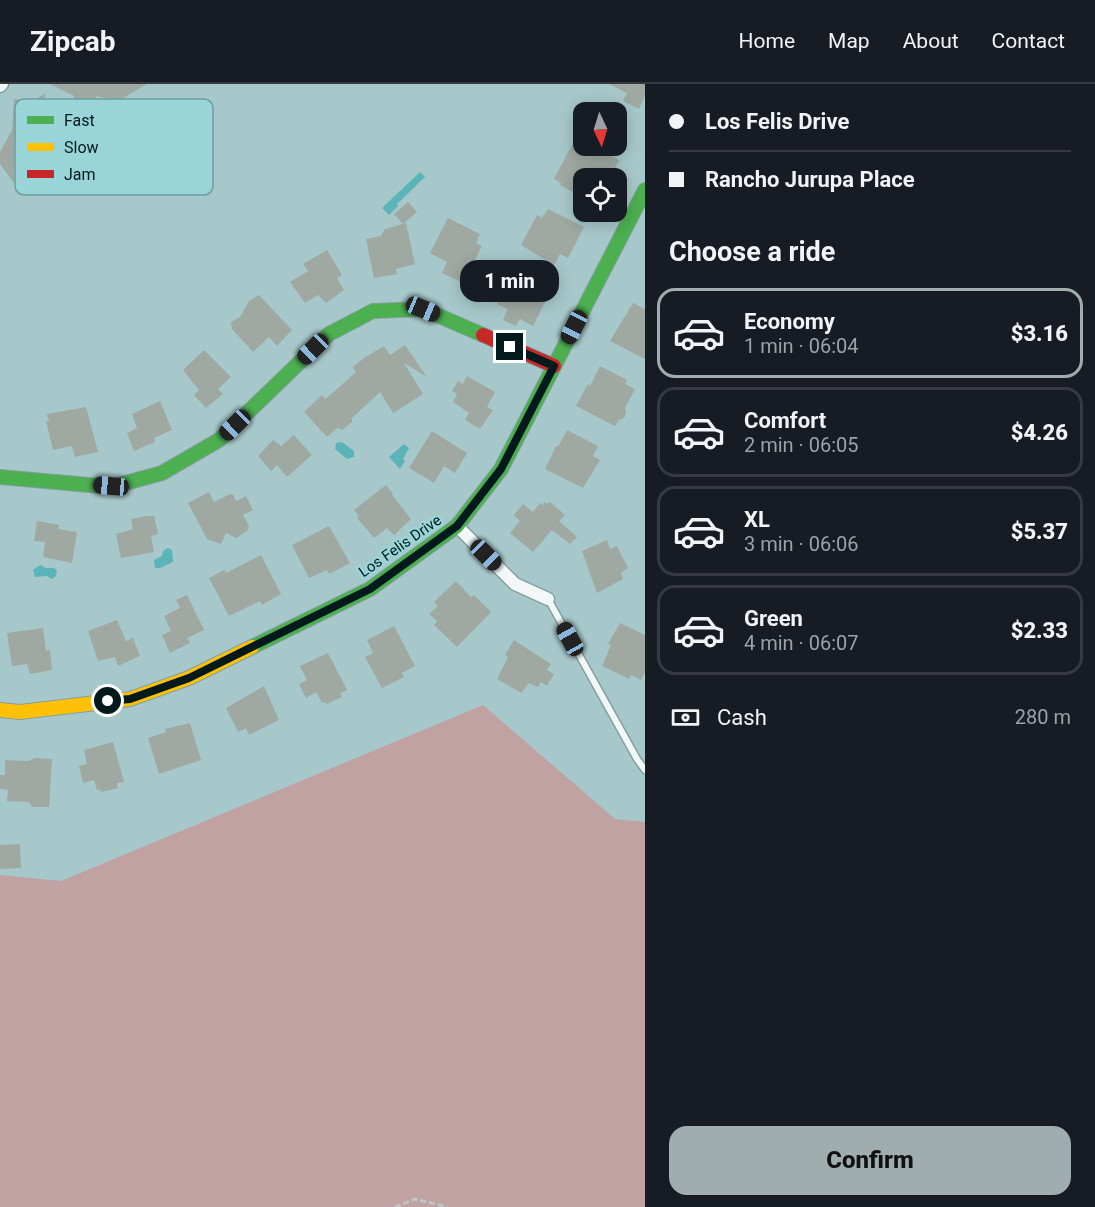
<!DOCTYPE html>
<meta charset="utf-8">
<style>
body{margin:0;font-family:Roboto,sans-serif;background:#242831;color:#f1f3f6;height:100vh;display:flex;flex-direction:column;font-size:22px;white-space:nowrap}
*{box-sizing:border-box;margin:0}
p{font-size:20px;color:#9ea1a6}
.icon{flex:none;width:33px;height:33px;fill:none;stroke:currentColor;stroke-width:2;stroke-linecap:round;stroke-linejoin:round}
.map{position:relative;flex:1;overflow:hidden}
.drawer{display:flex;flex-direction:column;background:#171b24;width:450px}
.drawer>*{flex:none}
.hud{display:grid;align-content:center;height:132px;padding:0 24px;background:#171b24}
.needle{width:39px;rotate:176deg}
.buttons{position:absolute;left:573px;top:18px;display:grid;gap:12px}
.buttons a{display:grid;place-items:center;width:54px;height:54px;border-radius:12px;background:#171b24;box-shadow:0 3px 15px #0003;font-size:30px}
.end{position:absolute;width:27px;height:27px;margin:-14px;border:8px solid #021a1b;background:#fff;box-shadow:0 0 0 3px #fff}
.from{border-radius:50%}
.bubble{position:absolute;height:42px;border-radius:18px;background:#171b24;box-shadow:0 3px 15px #0003;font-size:20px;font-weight:800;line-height:42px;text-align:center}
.car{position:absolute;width:18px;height:36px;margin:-18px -9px;border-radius:8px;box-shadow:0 0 4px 2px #0007;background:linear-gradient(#222 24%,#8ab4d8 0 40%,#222 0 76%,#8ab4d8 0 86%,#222 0)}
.hud b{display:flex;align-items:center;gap:21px;height:57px;font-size:22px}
.hud b+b{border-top:2px solid #363941}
.hud i{width:15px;height:15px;background:#f1f3f6}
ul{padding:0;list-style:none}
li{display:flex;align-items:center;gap:18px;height:90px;margin:0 12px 9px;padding:0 12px;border:3px solid #363941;border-radius:18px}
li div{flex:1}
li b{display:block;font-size:22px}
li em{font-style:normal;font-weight:800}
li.selected{border-color:#a0adaf}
li>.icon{width:54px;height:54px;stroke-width:1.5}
h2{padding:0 24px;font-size:27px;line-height:72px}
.pay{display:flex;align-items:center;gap:15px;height:66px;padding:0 24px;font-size:22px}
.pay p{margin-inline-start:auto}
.cta{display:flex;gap:12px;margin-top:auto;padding:12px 24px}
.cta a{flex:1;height:69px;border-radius:18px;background:#a0adaf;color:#111;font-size:24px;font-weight:800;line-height:69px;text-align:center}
header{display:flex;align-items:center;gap:36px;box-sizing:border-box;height:84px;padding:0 30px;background:#171b24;border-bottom:2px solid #363941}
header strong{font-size:28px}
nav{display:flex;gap:33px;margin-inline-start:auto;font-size:21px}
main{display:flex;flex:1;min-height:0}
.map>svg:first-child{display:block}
.green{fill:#c1a2a2}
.water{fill:#5bb4b9}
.building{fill:#9fa9a2}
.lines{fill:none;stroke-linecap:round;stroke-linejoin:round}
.lane-casing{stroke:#859fa0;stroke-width:9}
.street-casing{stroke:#859fa0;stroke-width:15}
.fast-casing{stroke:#859fa0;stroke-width:16}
.slow-casing{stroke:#859fa0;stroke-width:16}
.jam-casing{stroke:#859fa0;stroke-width:16}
.path{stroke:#bdc7c7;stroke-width:3;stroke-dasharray:6 3;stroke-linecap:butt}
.lane{stroke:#f2f7f7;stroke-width:6}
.street{stroke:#f2f7f7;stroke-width:12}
.fast{stroke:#4caf50;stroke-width:14}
.slow{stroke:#ffc107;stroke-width:14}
.jam{stroke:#c62828;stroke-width:14}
.route{stroke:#021a1b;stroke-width:8}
.labels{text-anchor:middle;stroke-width:5;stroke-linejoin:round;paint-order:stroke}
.street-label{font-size:15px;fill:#021a1b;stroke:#99d5d8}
.key{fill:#99d5d8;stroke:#6c9d9f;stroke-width:1.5}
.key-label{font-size:16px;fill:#021a1b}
</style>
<header>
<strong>Zipcab</strong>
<nav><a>Home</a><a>Map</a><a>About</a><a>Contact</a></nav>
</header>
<main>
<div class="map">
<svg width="645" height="1123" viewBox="0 0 645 1123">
<rect width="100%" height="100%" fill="#a7c8ca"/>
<path class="green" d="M 483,621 L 615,735 L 645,738 L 645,1123 L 0,1123 L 0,791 L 61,797 Z"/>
<path class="water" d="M 420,88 L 425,93 L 397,120 L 398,122 L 389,131 L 382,124 Z
M 342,358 L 354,367 L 354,373 L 347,375 L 335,365 L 336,359 Z
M 404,360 L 409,364 L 403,375 L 405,377 L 400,385 L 389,373 Z
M 168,464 L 172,466 L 173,478 L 160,484 L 155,484 L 154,476 L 162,472 L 163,467 Z
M 40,481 L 46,484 L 54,484 L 57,487 L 56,492 L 52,495 L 47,492 L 35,493 L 33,486 Z"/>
<path class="building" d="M 50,0 L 147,0 L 118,17 L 96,12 L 96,21 L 74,21 L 74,12 Z
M 609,0 L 645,0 L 645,12 L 639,25 L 623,17 L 627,9 Z
M 45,9 L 41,52 L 55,59 L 47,75 L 40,71 L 37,76 L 29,82 L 31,98 L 22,105 L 14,99 L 0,80 L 0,68 L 12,46 L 14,15 L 34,17 Z
M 576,53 L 584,57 L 584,62 L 592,62 L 619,76 L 610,94 L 584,94 L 584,114 L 560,101 L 561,99 L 554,95 Z
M 408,118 L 417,128 L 403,140 L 394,130 Z
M 548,125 L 584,143 L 568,174 L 560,170 L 554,181 L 521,161 L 537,131 L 542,134 Z
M 448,134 L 480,150 L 476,159 L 482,162 L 463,199 L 442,189 L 447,178 L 430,169 Z
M 406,139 L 415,180 L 396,185 L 397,190 L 374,194 L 366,155 L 381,152 L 385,145 Z
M 327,166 L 342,191 L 337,194 L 344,206 L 326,219 L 318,211 L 305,219 L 290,198 L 308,187 L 303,180 Z
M 511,195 L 547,214 L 533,242 L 520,235 L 516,242 L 503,236 L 508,225 L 497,220 L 499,216 L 496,215 L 504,199 L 508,202 Z
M 259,211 L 292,246 L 277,262 L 269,253 L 253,268 L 232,245 L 231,238 L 240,233 L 249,217 Z
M 633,219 L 645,225 L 645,275 L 610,257 Z
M 405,261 L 427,293 L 404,279 L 423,310 L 395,328 L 393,329 L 380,308 L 352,334 L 352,338 L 342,346 L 339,344 L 336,345 L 327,353 L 304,328 L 322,311 L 325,315 L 337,305 L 356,288 L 353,283 L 364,274 L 384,262 L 390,271 Z
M 204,266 L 231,293 L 218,305 L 223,310 L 206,324 L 194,311 L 199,306 L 183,286 Z
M 600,282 L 627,296 L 625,300 L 635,305 L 625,324 L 626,330 L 624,334 L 619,336 L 615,342 L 576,322 L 584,307 L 588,300 L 590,302 Z
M 467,292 L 495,308 L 487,323 L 493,326 L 480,345 L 465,336 L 469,329 L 453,318 L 457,310 L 452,307 L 458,297 L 463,300 Z
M 160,317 L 172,346 L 154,354 L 155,358 L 134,367 L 127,349 L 137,344 L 132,330 Z
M 86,323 L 98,368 L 75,373 L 72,362 L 53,366 L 46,337 L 49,337 L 47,330 Z
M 567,346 L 598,362 L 593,372 L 600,376 L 583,404 L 545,385 L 556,362 L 558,363 Z
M 432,347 L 467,369 L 455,389 L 444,382 L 434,399 L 409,384 Z
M 294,351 L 312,371 L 287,393 L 277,381 L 271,387 L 258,372 L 273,356 L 281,362 Z
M 386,401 L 393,410 L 392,411 L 411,435 L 394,451 L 387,444 L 374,454 L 357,434 L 359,432 L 354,426 Z
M 209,408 L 214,418 L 230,410 L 233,410 L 236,417 L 246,412 L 253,426 L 243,431 L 249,442 L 247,447 L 236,454 L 226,449 L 221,460 L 207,455 L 188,419 Z
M 545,418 L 547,420 L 550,418 L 565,431 L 559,437 L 577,453 L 570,460 L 552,446 L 533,468 L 510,449 L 520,437 L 514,431 L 523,420 L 533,428 L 540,419 L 543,421 Z
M 147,432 L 154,432 L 158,450 L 151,452 L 154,468 L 121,474 L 116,450 L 133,445 L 131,435 Z
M 37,437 L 59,441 L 58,445 L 77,448 L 72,479 L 43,473 L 45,458 L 34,457 Z
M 329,442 L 350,479 L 329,490 L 327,486 L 309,494 L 292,461 Z
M 607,456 L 610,465 L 617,462 L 628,484 L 621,489 L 623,495 L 597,509 L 582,467 Z
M 261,471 L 281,510 L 262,521 L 260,517 L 229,532 L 209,494 L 224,486 L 226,489 Z
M 456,497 L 471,513 L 474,511 L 491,528 L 457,563 L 434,541 L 437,537 L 429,530 L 438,522 L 434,518 Z
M 187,511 L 204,546 L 187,554 L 190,559 L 170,569 L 162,551 L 171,547 L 164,532 L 180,524 L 176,516 Z
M 117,536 L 126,557 L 133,554 L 140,572 L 118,582 L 115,573 L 98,577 L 88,547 Z
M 620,539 L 645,551 L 645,588 L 641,596 L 631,591 L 629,595 L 602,582 L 611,561 L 608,560 Z
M 394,542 L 415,582 L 402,589 L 404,593 L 382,604 L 365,573 L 373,569 L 367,556 Z
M 43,544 L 46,567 L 50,566 L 52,586 L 30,590 L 27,580 L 12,582 L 7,549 Z
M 514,556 L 551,580 L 547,586 L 554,590 L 547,602 L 541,598 L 538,603 L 529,599 L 521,609 L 497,595 L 508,573 L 505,571 Z
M 328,569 L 347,606 L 340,609 L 342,613 L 326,620 L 325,618 L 322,619 L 316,608 L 306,614 L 299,600 L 307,596 L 300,582 Z
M 264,602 L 279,636 L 249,651 L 246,644 L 238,648 L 226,624 Z
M 190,639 L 201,676 L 159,690 L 148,654 L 166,648 L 165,645 Z
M 113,658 L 124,698 L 117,699 L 118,704 L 101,708 L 100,705 L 97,706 L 94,696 L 83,699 L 79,682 L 87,680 L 84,666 Z
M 35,674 L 52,675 L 49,723 L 32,723 L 29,718 L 7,717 L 8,706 L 0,705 L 0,691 L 5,691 L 5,676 L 28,677 Z
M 20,760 L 21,784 L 0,785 L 0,761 Z"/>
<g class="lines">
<g class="lane-casing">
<path id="lane" d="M 548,515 L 637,675 L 645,686"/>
</g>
<g class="street-casing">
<path id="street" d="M 0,2 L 2,0
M 457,442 L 515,500 L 548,515"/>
</g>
<g class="fast-casing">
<path id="fast" d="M 0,393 L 111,403 L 162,389 L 219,356 L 329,250 L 373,227 L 423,225 L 483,251
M 252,563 L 370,505 L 457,442 L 501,385 L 645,106"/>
</g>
<g class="slow-casing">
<path id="slow" d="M 0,626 L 20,628 L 130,615 L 189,594 L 252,563"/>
</g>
<g class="jam-casing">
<path id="jam" d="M 483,251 L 554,282"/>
</g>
<path class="path" d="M 395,1123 L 415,1115 L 448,1123"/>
<use href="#lane" class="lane"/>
<use href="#street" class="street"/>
<use href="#fast" class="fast"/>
<use href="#slow" class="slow"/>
<use href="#jam" class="jam"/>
</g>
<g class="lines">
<path class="route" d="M 108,617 L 130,615 L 189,594 L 370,505 L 457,442 L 501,385 L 554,282 L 510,263"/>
</g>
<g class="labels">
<g class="street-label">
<text transform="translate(400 462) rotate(-35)" y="5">Los Felis Drive</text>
</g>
</g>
<rect x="15" y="15" width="198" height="96" rx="9" class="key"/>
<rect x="27" y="32" width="27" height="8" fill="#4caf50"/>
<rect x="27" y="59" width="27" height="8" fill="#ffc107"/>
<rect x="27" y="86" width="27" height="8" fill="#c62828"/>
<g class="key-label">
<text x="64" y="42">Fast</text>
<text x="64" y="69">Slow</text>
<text x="64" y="96">Jam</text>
</g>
</svg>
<div class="buttons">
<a><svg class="needle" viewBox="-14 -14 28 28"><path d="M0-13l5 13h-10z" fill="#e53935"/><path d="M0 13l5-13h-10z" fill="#9ea1a6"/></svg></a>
<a><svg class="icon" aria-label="locate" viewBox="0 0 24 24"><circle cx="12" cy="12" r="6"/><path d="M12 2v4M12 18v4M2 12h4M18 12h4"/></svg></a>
</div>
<i class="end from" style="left:108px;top:617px"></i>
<i class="end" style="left:510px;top:263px"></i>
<div class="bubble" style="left:460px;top:176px;width:99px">1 min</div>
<i class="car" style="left:423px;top:225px;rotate:113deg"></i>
<i class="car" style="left:574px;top:243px;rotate:207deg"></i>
<i class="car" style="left:313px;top:265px;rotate:226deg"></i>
<i class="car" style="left:235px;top:341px;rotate:226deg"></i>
<i class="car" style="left:111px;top:402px;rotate:275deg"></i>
<i class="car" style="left:486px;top:471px;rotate:135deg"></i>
<i class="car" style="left:570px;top:555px;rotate:331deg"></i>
</div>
<section class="drawer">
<div class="hud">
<b><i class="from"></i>Los Felis Drive</b>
<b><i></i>Rancho Jurupa Place</b>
</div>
<h2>Choose a ride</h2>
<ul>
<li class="selected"><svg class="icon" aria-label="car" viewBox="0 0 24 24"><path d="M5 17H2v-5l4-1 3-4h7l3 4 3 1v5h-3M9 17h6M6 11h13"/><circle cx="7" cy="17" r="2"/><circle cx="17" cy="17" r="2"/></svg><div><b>Economy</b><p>1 min · 06:04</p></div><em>$3.16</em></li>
<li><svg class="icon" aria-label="car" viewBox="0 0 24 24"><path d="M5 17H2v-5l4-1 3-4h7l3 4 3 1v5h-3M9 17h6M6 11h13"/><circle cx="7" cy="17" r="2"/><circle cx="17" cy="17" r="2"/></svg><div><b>Comfort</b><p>2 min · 06:05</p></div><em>$4.26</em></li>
<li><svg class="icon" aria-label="car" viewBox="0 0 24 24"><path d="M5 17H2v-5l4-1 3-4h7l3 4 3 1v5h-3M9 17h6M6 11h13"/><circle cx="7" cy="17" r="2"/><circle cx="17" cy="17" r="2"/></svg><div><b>XL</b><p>3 min · 06:06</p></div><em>$5.37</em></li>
<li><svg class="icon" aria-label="car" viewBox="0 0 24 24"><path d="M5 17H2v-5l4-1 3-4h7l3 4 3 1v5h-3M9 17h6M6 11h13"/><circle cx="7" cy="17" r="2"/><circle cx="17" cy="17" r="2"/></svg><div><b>Green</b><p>4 min · 06:07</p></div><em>$2.33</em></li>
</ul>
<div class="pay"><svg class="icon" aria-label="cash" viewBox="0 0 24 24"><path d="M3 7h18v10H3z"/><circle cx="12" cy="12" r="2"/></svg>Cash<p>280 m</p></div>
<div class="cta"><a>Confirm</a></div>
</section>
</main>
